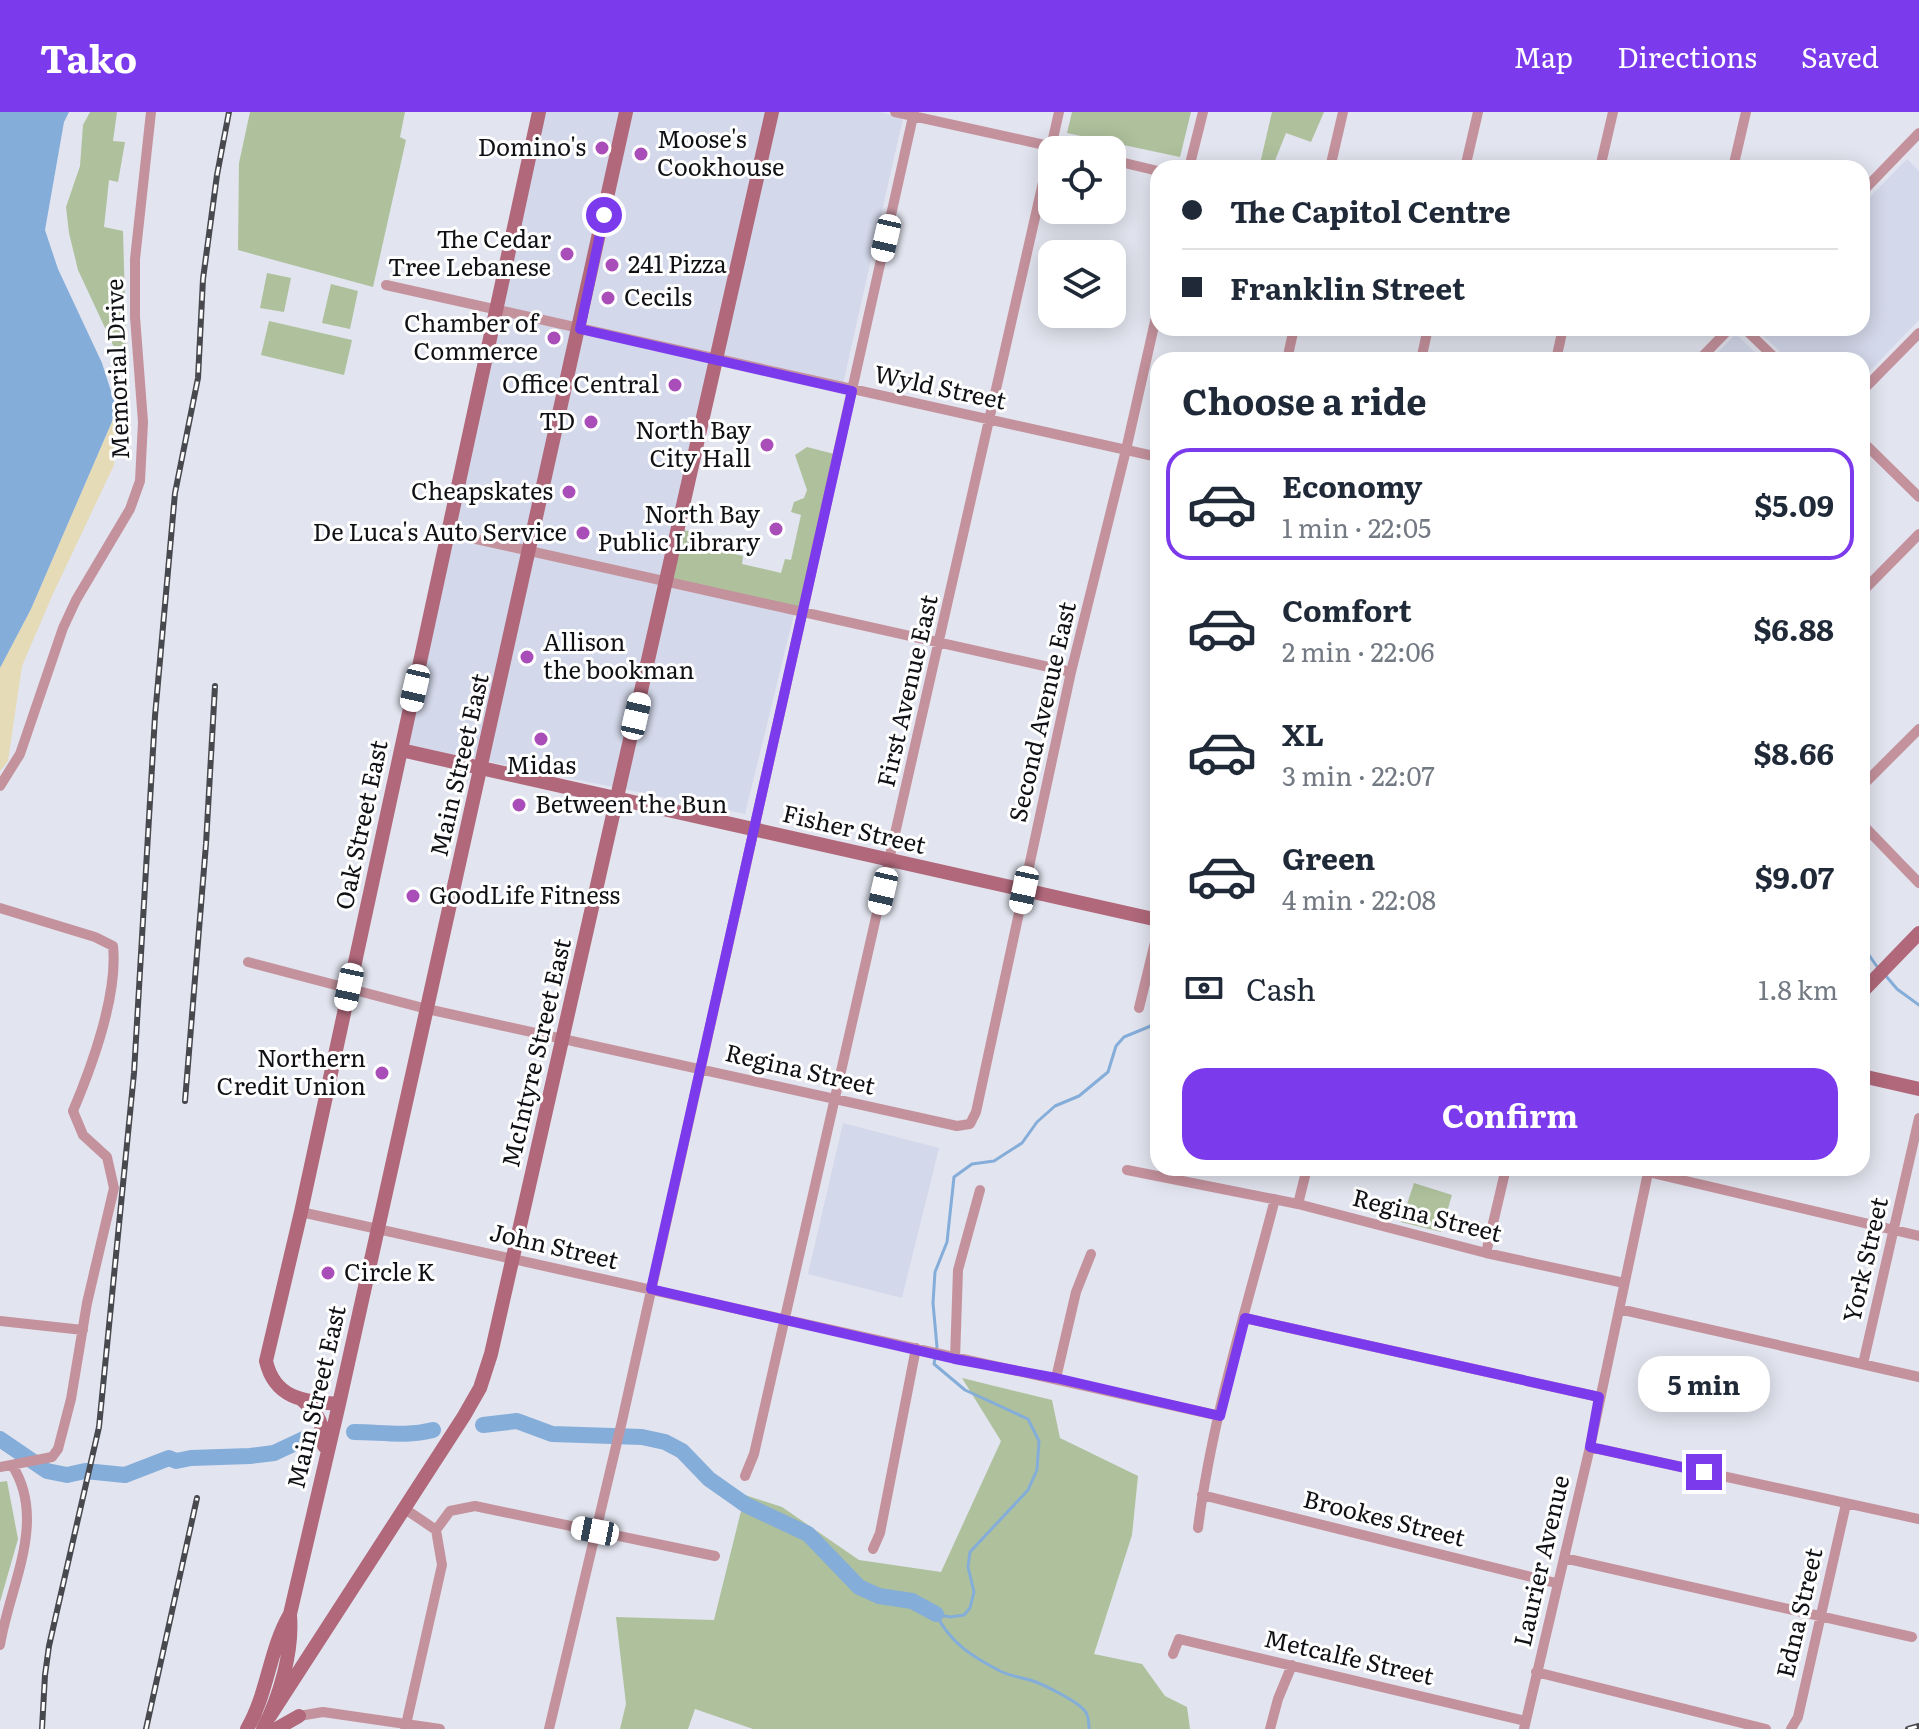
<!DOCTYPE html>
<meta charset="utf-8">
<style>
body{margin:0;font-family:Literata,serif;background:#f6f6f7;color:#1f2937;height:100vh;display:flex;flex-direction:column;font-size:30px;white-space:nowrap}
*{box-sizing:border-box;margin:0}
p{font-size:26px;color:#747a83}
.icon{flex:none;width:44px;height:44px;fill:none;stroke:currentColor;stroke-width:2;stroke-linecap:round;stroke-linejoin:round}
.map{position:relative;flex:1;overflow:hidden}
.details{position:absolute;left:1150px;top:240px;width:720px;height:824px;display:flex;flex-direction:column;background:#fff;border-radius:24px;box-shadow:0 4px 20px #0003}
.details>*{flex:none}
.hud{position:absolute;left:1150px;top:48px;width:720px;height:176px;border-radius:24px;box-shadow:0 4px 20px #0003;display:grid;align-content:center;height:176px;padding:0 32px;background:#fff}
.tools{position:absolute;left:1038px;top:24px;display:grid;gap:16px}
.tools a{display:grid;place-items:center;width:88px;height:88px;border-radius:16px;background:#fff;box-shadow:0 4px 20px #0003;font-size:40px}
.end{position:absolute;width:36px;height:36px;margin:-18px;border:10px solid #7c3aed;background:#fff;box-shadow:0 0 0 4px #fff}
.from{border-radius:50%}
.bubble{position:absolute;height:56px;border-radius:24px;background:#fff;box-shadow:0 4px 20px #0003;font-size:26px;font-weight:700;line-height:56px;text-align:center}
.car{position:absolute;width:24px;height:48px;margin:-24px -12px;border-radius:10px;box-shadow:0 0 6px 2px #0007;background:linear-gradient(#fff 24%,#345 0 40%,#fff 0 76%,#345 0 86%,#fff 0)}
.hud b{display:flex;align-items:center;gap:28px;height:76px;font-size:30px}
.hud b+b{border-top:2px solid #e0e1e3}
.hud i{width:20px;height:20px;background:#1f2937}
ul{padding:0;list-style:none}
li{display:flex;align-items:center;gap:24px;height:112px;margin:0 16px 12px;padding:0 16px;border:4px solid transparent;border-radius:24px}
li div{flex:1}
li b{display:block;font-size:30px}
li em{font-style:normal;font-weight:700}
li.active{border-color:#7c3aed}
li>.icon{width:72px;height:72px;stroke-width:1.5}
h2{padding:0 32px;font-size:36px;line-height:96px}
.pay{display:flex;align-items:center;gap:20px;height:88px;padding:0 32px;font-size:30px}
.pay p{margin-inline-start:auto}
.button{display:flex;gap:16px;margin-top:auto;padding:16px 32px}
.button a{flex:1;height:92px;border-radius:24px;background:#7c3aed;color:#fff;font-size:32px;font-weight:700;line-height:92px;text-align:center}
header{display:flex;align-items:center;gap:48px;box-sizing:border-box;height:112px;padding:0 40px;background:#7c3aed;color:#fff}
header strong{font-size:38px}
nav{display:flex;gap:44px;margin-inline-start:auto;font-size:28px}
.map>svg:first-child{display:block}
.built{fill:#d3d8ea}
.green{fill:#aec19c}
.sand{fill:#e5dbb6}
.water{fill:#85add9}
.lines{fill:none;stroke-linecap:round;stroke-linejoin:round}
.stream{stroke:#85add9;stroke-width:3}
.river{stroke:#85add9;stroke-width:16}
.street{stroke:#c4929d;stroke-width:10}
.secondary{stroke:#b0687a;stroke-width:14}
.rail-casing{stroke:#48494f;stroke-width:6}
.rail{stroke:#fff;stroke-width:3;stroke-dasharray:9;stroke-linecap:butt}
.route{stroke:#7c3aed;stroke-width:10}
.poi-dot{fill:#a94db8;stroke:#fff;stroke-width:3}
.labels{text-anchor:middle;stroke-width:6;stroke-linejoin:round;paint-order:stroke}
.poi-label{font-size:24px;fill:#101115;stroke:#fff;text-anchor:end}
.street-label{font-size:24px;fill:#101115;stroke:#fff}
</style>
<header>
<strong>Tako</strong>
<nav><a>Map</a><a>Directions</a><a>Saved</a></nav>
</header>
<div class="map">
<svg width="1919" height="1617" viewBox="0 0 1919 1617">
<rect width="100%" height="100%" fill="#e2e4ef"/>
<path class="built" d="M 544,0 L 880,0 L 903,6 L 842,276 L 716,248 L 668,467 L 795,498 L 745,702 L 408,633 Z
M 1907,47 L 1919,59 L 1919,208 L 1862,267 L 1862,248 L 1789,248 L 1755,216 L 1862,216 L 1862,93 Z
M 1736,222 L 1763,248 L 1710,248 Z
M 843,1011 L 939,1036 L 902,1186 L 808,1162 Z"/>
<path class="green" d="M 90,0 L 117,0 L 113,29 L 125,30 L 118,70 L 109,68 L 104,115 L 123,119 L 127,263 L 78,158 L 69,121 L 66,95 L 80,54 L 83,13 Z
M 250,0 L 405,0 L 400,25 L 406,28 L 373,175 L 238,138 L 239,51 Z
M 1072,0 L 1191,0 L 1180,45 L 1067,21 Z
M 1272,0 L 1324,0 L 1311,30 L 1286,21 L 1272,56 L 1259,56 Z
M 267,161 L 291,166 L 284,200 L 260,196 Z
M 331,172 L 358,179 L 350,217 L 322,211 Z
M 269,209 L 352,228 L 344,263 L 261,243 Z
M 807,335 L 838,343 L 803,500 L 667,467 L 679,417 L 702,422 L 699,434 L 743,444 L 742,452 L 781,461 L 785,447 L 791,448 L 801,403 L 791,400 L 794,390 L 804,386 L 807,378 L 795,343 Z
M 1414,1071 L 1452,1083 L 1441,1120 L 1401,1110 Z
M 962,1266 L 1052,1288 L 1060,1326 L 1138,1364 L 1132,1423 L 1094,1542 L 1142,1552 L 1165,1584 L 1187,1595 L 1190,1617 L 753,1617 L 695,1597 L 688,1617 L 620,1617 L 626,1592 L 616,1505 L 714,1508 L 745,1383 L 782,1395 L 859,1448 L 941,1460 L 1001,1329 Z
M 7,1369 L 18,1427 L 0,1490 L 0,1370 Z"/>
<path class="sand" d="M 117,298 L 114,353 L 52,484 L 22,554 L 8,649 L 0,659 L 0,556 L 31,497 Z"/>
<path class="water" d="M 0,0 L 69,0 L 64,10 L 45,118 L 58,157 L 102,251 L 117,298 L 31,497 L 0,556 Z"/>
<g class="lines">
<path class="stream" d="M 1862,833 L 1878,856
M 1886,864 L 1897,877 L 1919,893
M 936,1502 L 950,1505 L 964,1503 L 970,1496 L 974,1480 L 968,1455 L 970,1440 L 1028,1378 L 1037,1358 L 1039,1329 L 1028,1307 L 965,1278 L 934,1252 L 937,1235 L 933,1191 L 935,1160 L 947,1130 L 954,1065 L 972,1052 L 994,1049 L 1022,1031 L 1037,1010 L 1055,994 L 1079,984 L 1108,960 L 1116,934 L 1124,925 L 1158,911
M 936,1502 C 950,1531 973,1545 1000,1559 C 1010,1564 1020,1565 1030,1568 C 1043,1572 1077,1589 1085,1599 C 1089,1604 1089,1611 1089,1617"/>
<path class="river" d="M 483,1313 L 517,1309 L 552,1322 L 642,1325 L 665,1330 L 682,1339 L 709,1367 L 746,1393 L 808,1422 L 859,1475 L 879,1484 L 912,1489 L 936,1502
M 354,1320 C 381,1320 406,1325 433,1318
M 0,1327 L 47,1359 L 67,1363 L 85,1359 L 125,1363 L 169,1346 L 176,1349 L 191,1346 L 250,1344 L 274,1341 L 306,1326"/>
<path class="street" d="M 895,0 L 1067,38
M 1112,48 L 1158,59
M 1189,56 L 1203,0
M 1330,56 L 1343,0
M 1465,56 L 1478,0
M 1600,56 L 1613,0
M 1733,56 L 1746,0
M 1862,80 L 1919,21
M 386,173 L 1158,345
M 1744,216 L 1777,248
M 1287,248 L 1294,216
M 1421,248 L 1428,216
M 1556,248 L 1563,216
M 1699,248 L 1730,216
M 1862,279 L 1919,221
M 1862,329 L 1919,385
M 449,421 L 1071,560
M 1862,480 L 1919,422
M 0,674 L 20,642 L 63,516 L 76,488 L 130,397 L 140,369 L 143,310 L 135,205 L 135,147 L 151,0
M 1862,674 L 1919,617
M 1862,712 L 1919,771
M 0,796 L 95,825 L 113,834 C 118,882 92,954 73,999 L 83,1023 L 107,1045 L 114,1076 L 87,1191 L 71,1287 L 58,1337 L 52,1345 L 0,1355
M 248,850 L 427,897 L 957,1014 L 970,1012 L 976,1000 L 1071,560 L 1126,338 L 1158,196
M 1139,896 L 1158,818
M 1631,1056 L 1919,1124
M 1127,1058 L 1298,1092 L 1486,1141 L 1624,1171
M 1298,1092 L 1307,1056
M 301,1100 L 1220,1304
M 1486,1141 L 1506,1056
M 1619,1197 L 1919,1265
M 1245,1206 L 1599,1285
M 0,1209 L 83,1218
M 955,1247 L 958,1158 L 980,1078
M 1863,1252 L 1919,1006
M 1056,1266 L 1076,1180 L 1091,1142
M 1590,1335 L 1919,1407
M 745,1364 L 754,1342 L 1059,0
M 1202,1383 L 1556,1471
M 405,1397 L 436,1418 L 442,1453 L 405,1617
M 1198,1416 C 1212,1305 1247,1195 1275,1087
M 436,1418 L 450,1399 L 475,1394 L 715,1444
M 873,1437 L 880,1421 L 916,1236
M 1564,1446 L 1912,1525
M 0,1533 C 9,1475 48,1409 12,1353
M 1173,1542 L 1179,1527 L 1525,1609
M 1536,1560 L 1766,1617
M 299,1604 L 323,1600 L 440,1617
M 549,1617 L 622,1309 L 914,0
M 1270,1617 L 1278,1587 L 1292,1553
M 1524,1617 L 1590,1335 L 1649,1056
M 1791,1617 L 1798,1605 L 1846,1392"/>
<path class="secondary" d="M 401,638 L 1158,808
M 1862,880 L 1919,821
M 1862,964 L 1919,977
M 302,1288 C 321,1304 322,1310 324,1334
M 339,1292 C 305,1289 275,1288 266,1249 L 301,1100 L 539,0
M 270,1604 L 464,1304 L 480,1276 L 491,1242 L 772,0
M 247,1617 C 268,1581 269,1538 290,1502 L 339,1292 L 626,0
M 263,1617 C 280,1584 293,1540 290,1503
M 276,1617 L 299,1604"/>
<g class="rail-casing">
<path id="rail" d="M 185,989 L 206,732 L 215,574
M 42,1617 L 45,1563 L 49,1534 L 99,1315 L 134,961 L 155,604 L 175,381 L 198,266 L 203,167 L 217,63 L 229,0
M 146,1617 L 197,1386
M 1908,1617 L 1919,1614"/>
</g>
<use href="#rail" class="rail"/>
</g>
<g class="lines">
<path class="route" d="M 604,103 L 580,217 L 852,279 L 651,1177 L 955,1247 L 1056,1266 L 1220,1304 L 1245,1206 L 1599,1285 L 1590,1335 L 1704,1360"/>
</g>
<g class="poi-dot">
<circle cx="602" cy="36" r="8"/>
<circle cx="641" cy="42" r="8"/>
<circle cx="567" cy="142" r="8"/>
<circle cx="612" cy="153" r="8"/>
<circle cx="608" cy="186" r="8"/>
<circle cx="554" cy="226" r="8"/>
<circle cx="675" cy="273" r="8"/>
<circle cx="591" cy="310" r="8"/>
<circle cx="767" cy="333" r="8"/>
<circle cx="569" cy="380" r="8"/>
<circle cx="776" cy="417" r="8"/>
<circle cx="583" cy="421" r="8"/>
<circle cx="527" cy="545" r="8"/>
<circle cx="541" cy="627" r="8"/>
<circle cx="519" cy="693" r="8"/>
<circle cx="413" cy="784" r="8"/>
<circle cx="382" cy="961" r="8"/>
<circle cx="328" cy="1161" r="8"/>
</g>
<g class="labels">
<g class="poi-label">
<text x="657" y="36" text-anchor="start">Moose's<tspan x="657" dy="28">Cookhouse</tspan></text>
<text x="586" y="44">Domino's</text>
<text x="551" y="136">The Cedar<tspan x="551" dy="28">Tree Lebanese</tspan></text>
<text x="628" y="161" text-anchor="start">241 Pizza</text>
<text x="624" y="194" text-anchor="start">Cecils</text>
<text x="538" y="220">Chamber of<tspan x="538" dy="28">Commerce</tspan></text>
<text x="659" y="281">Office Central</text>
<text x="575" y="318">TD</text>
<text x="751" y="327">North Bay<tspan x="751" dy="28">City Hall</tspan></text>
<text x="553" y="388">Cheapskates</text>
<text x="760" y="411">North Bay<tspan x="760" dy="28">Public Library</tspan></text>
<text x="567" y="429">De Luca's Auto Service</text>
<text x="543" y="539" text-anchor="start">Allison<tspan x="543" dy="28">the bookman</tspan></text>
<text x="541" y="662" text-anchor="middle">Midas</text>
<text x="535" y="701" text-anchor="start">Between the Bun</text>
<text x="429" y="792" text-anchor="start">GoodLife Fitness</text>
<text x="366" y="955">Northern<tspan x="366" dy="28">Credit Union</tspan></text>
<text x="344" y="1169" text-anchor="start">Circle K</text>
</g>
<g class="street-label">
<text transform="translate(118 257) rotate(-92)" y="8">Memorial Drive</text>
<text transform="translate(940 276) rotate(12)" y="8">Wyld Street</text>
<text transform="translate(908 579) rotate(-77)" y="8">First Avenue East</text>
<text transform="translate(1043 600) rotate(-77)" y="8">Second Avenue East</text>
<text transform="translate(460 653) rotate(-77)" y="8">Main Street East</text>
<text transform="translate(362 713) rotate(-78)" y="8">Oak Street East</text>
<text transform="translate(854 718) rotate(13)" y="8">Fisher Street</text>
<text transform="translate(537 941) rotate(-77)" y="8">McIntyre Street East</text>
<text transform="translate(800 958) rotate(13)" y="8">Regina Street</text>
<text transform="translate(1427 1104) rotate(14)" y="8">Regina Street</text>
<text transform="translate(554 1135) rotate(13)" y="8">John Street</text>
<text transform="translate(1866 1148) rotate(-77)" y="8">York Street</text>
<text transform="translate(317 1285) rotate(-77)" y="8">Main Street East</text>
<text transform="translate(1384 1407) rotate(14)" y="8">Brookes Street</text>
<text transform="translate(1542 1449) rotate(-77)" y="8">Laurier Avenue</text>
<text transform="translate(1800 1501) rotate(-77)" y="8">Edna Street</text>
<text transform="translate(1349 1546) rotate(13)" y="8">Metcalfe Street</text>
</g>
</g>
</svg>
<div class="tools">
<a><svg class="icon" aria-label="locate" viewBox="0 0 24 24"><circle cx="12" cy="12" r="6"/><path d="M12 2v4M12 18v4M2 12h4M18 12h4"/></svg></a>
<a><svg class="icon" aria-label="layers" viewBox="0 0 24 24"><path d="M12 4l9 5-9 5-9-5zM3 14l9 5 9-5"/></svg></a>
</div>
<i class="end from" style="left:604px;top:103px"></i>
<i class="end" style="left:1704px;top:1360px"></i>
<div class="bubble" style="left:1638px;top:1244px;width:132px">5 min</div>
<i class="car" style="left:886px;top:126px;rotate:193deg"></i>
<i class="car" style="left:415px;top:576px;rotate:193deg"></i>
<i class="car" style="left:636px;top:604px;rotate:13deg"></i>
<i class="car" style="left:1024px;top:778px;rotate:192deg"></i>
<i class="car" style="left:883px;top:779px;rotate:193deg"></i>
<i class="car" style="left:349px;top:875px;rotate:192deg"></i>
<i class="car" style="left:595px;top:1419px;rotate:281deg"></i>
<div class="hud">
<b><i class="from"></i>The Capitol Centre</b>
<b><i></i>Franklin Street</b>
</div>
<section class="details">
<h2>Choose a ride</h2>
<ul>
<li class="active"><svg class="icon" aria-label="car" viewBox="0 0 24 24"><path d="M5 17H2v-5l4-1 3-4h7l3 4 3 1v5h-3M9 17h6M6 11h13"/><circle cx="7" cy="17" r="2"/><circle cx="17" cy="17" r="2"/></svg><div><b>Economy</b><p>1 min · 22:05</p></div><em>$5.09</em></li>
<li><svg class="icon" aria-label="car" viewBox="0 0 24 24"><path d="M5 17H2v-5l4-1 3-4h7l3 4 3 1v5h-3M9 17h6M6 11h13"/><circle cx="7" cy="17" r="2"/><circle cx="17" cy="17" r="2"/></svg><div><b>Comfort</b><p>2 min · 22:06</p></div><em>$6.88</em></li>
<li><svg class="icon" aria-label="car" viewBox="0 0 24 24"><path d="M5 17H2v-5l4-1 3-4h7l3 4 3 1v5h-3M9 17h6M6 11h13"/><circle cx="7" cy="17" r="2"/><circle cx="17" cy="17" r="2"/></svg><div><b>XL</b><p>3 min · 22:07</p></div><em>$8.66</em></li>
<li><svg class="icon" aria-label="car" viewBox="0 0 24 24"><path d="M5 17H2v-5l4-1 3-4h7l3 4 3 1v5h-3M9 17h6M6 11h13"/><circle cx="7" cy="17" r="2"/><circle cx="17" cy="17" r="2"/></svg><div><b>Green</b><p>4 min · 22:08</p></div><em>$9.07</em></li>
</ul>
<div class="pay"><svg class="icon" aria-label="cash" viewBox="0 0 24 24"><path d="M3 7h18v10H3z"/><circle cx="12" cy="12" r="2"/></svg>Cash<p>1.8 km</p></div>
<div class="button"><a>Confirm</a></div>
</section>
</div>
